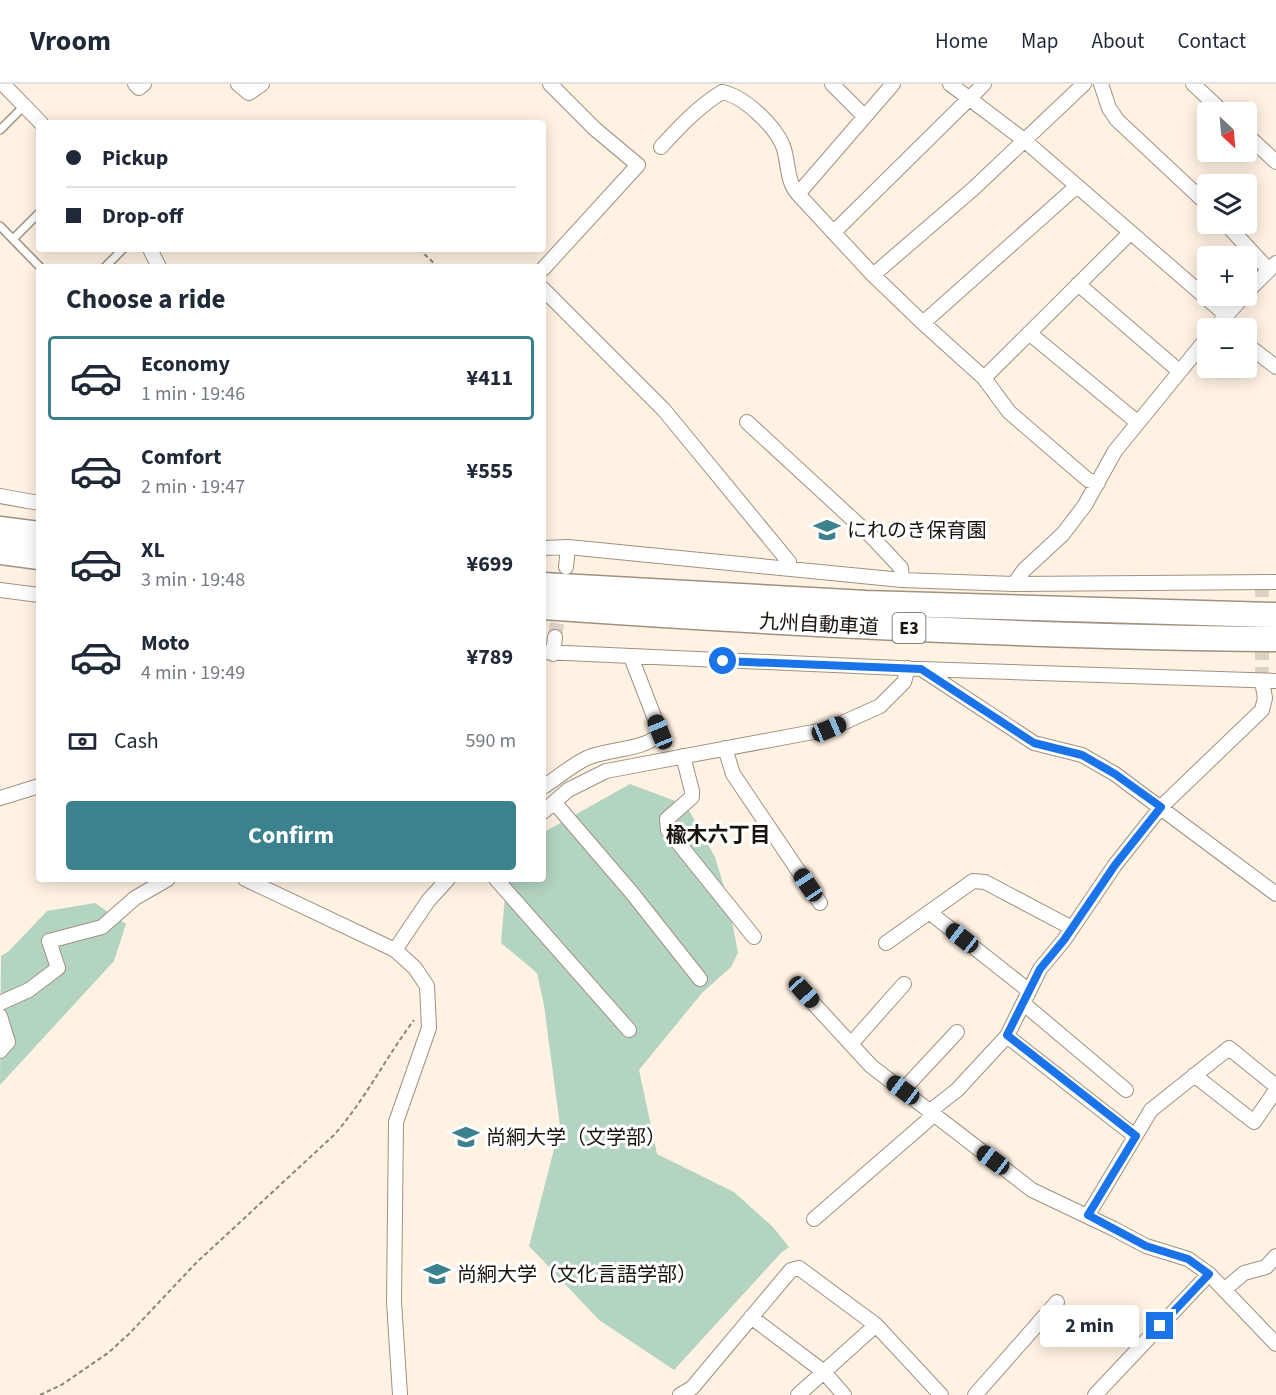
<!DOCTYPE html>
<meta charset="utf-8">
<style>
body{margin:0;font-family:"Source Sans 3","Noto Sans JP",sans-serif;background:#f6f6f7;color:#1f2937;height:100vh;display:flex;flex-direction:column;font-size:22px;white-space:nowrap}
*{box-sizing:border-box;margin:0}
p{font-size:20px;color:#747a83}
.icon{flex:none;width:33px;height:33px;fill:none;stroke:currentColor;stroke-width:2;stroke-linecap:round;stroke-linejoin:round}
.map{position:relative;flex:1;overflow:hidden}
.drawer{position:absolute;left:36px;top:180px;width:510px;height:618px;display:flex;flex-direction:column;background:#fff;border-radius:6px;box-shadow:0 3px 15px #0003}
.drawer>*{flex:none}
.top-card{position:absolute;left:36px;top:36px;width:510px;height:132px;border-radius:6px;box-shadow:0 3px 15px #0003;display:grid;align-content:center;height:132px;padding:0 30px;background:#fff}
.needle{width:39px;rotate:154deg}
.buttons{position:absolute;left:1197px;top:18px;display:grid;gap:12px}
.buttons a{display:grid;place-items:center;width:60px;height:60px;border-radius:6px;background:#fff;box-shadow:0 3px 15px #0003;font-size:30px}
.end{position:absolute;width:27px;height:27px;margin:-14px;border:8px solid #1a73e8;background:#fff;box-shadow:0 0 0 3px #fff}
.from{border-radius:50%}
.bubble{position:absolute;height:42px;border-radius:6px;background:#fff;box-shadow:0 3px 15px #0003;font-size:20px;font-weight:700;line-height:42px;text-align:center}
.car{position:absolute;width:18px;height:36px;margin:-18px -9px;border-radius:8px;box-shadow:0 0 4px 2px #0007;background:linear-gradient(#222 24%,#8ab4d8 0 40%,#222 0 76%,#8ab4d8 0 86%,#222 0)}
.top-card b{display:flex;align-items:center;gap:21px;height:57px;font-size:22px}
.top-card b+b{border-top:2px solid #e0e1e3}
.top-card i{width:15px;height:15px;background:#1f2937}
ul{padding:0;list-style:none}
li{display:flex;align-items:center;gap:18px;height:84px;margin:0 12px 9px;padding:0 18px;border:3px solid transparent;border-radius:6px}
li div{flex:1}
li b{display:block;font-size:22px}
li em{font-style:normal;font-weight:700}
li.selected{border-color:#3c818e}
li>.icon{width:54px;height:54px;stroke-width:1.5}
h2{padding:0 30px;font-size:27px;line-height:72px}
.pay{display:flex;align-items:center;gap:15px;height:66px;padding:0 30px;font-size:22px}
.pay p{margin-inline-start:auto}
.action{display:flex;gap:12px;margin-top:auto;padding:12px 30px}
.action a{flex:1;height:69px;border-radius:6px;background:#3c818e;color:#fff;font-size:24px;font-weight:700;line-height:69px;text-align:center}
header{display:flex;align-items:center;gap:36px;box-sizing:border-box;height:84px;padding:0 30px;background:#fff;border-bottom:2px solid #e0e1e3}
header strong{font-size:28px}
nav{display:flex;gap:33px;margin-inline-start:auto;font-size:21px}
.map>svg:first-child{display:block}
.green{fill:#b3d4c0}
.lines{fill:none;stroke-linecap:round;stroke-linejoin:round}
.minor-tunnel{stroke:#dcd1c3;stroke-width:14;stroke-dasharray:14 7;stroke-linecap:butt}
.service-casing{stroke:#9f9180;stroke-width:10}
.minor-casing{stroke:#9f9180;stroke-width:16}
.motorway-casing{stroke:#9f9180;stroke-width:27}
.path{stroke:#8d8378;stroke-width:2;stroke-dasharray:4.5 3;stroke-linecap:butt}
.service{stroke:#fff;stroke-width:7}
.minor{stroke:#fff;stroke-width:14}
.motorway{stroke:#fff;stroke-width:24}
.route{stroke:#1a73e8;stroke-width:8}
.labels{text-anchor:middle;stroke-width:6;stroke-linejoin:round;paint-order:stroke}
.shield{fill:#fff;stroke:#5d5a55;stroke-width:1.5}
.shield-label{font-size:18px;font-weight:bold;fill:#18130c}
.poi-label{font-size:20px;fill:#18130c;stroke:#fff;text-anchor:start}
.street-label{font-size:20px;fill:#18130c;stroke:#fff}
.neighbourhood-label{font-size:21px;font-weight:bold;fill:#18130c;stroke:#fff}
</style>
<header>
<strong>Vroom</strong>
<nav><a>Home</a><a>Map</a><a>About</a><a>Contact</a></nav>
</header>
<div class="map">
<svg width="1276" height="1311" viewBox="0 0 1276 1311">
<rect width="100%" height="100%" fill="#fff2e3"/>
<path class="green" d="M 630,700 L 686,721 L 715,773 L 728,816 L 738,869 L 731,883 L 702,909 L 639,986 L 657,1070 L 734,1108 L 773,1143 L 789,1163 L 781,1169 L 674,1286 L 599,1236 L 529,1162 L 560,1042 L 544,921 L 537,889 L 501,859 L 506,800 L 509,795 L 543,795 L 543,751 L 546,747 Z
M 95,819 L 126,840 L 114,877 L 0,1001 L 1,872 L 9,867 L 47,827 Z"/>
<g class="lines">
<path class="minor-tunnel" d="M 555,553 L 560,519
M 1262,597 L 1262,499"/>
<g class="service-casing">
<path id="service" d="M 0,46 L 24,22
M 0,142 L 40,183
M 13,155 L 39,129
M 105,183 L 123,165"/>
</g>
<g class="minor-casing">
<path id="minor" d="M 3,0 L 41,39
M 135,0 L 139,4 L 144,0
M 238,0 L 249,9 L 262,0
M 832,0 L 864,32
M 893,0 L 798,110 L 873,191 L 923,239 L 984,294 L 1009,328 L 1088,396 L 1098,399
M 950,0 L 1024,56 L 1226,231
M 1101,0 L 1109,24 L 1117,36 L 1208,121
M 1193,0 L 1223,28
M 1246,50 L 1276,78
M 661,63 C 680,42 698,23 722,8 C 744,12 775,42 783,62 C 789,78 786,97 798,110
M 1226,140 L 1268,185
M 834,148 L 984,0
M 150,165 L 159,183
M 543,185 L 638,81 L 595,45 L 550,0
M 873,191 L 973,105 L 1084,0
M 1078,200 L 1179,287
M 543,205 L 664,326 L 789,478 L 790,485
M 1246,209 L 1276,179
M 923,239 L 1077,102
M 1215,244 L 1244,212
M 1029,249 L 1137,338
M 1246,260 L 1276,283
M 984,294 L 1130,149
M 747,338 L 873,454 L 901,484 L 902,496
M 0,412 L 39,419
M 543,464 L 568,463 L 902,496 L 1014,500 L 1276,498
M 566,483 L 568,463
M 1014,500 L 1024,486 L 1063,450 L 1085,421 L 1115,367 L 1208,253
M 0,506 L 39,511
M 543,568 L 921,585 L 1276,597
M 553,570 L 555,553
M 923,586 L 1034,659 L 1082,671 L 1115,690 L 1276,810
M 725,664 L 733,690 L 820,819
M 683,672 L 692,707 L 692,713 L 667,735 L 668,746 L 754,853
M 543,703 C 557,694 572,681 587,674 C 608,665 643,666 659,651 L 660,648 L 631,573
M 0,714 L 39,702
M 554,718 L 632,809 L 700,895
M 543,728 L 568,706 L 606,687 L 829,645 L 880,622 L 904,598 L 908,584
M 245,795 L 395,866 L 415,884 L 427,902 L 429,944 L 396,1038 L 394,1218 L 400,1311
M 496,795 L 629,946
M 929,828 L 1028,906
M 886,859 L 973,797 L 985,798 L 1072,844
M 395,866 L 428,817 L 448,795
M 803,908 L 871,982 L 1032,1106 L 1114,1145 L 1146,1162 L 1188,1175 L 1209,1190 L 1276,1260
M 0,919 L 29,906 L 58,884 L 49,857 L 102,843 L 135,814 L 168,795
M 1024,920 L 1126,1006
M 0,932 L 8,958 L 0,967
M 1007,952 L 1135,1052
M 851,960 L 904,900
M 1194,991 L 1254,1038 L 1276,1006
M 903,1006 L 957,948
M 930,1027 L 957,1006 L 1007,952 L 1040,885 L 1064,856 L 1115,781 L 1161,723 L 1262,626 L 1265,614 L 1262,597
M 1088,1131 L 1151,1026 L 1229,964 L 1276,1002
M 814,1135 L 935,1030
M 1224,1206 L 1244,1189 L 1266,1183 L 1276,1172
M 751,1233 L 824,1288 L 844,1311
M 680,1311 L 692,1304 L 791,1186 L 799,1184 L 876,1241 L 941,1311
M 798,1311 L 876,1241
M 975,1311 L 1057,1218
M 1095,1311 L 1209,1190"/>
</g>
<g class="motorway-casing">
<path id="motorway" d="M 0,445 L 39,450
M 0,468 L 39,473
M 543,501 L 866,519 L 1276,531
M 543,523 C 787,540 1031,553 1276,555"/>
</g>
<path class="path" d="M 419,165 L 438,183
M 40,1311 L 63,1300 L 108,1269 L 129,1250 L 196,1179 L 334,1051 C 365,1016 386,973 414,936"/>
<use href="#service" class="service"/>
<use href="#minor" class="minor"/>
<use href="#motorway" class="motorway"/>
</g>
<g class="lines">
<path class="route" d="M 723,577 L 921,585 L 1034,659 L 1082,671 L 1115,690 L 1161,723 L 1115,781 L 1064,856 L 1040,885 L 1007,951 L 1136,1052 L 1088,1131 L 1146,1162 L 1188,1175 L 1209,1190 L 1160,1242"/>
</g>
<defs>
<g id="school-bare" transform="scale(2.07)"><path d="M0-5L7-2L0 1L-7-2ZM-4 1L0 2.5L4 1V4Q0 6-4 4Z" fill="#3c818e" stroke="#fff" stroke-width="2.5" paint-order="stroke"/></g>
<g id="university-bare" transform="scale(2.07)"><path d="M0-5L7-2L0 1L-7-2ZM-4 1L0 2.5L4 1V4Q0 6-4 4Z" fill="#3c818e" stroke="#fff" stroke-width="2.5" paint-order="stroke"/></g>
</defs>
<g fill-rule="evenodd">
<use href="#school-bare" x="827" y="446"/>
<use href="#university-bare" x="466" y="1053"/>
<use href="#university-bare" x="437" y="1190"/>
</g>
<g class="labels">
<rect class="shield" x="892.5" y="529" width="33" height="30" rx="4.5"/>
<g class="shield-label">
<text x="909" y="550">E3</text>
</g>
<g class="poi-label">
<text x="847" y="453">にれのき保育園</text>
<text x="486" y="1060">尚絅大学（文学部）</text>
<text x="457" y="1197">尚絅大学（文化言語学部）</text>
</g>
<g class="street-label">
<text transform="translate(819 540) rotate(3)" y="7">九州自動車道</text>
</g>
<g class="neighbourhood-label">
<text x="718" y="758">楡木六丁目</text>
</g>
</g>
</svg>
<div class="buttons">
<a><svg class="needle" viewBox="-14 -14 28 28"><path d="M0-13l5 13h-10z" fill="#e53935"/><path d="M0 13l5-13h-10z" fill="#747a83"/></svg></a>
<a><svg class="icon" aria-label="layers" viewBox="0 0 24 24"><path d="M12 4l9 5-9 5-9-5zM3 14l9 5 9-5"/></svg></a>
<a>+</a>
<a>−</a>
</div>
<i class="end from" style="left:723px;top:577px"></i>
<i class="end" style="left:1160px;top:1242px"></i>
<div class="bubble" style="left:1040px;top:1221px;width:99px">2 min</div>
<i class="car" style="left:829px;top:645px;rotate:67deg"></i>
<i class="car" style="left:660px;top:648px;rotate:338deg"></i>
<i class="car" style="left:808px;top:801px;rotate:326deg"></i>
<i class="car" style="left:962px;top:854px;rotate:308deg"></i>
<i class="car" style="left:804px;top:908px;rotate:138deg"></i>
<i class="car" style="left:903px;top:1006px;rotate:307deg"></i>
<i class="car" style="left:993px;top:1076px;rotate:307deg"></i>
<div class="top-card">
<b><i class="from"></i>Pickup</b>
<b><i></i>Drop-off</b>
</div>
<section class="drawer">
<h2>Choose a ride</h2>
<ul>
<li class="selected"><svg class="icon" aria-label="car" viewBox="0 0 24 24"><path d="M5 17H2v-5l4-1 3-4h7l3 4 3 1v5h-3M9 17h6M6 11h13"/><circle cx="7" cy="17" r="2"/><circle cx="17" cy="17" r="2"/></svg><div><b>Economy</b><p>1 min · 19:46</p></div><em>¥411</em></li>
<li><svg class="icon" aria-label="car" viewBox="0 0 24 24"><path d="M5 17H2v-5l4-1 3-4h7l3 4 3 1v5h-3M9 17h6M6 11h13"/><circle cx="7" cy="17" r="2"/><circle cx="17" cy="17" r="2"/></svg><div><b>Comfort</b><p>2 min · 19:47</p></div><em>¥555</em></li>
<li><svg class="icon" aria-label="car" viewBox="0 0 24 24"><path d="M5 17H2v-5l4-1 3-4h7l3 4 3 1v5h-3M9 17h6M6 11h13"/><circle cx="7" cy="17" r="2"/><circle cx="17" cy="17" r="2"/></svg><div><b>XL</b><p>3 min · 19:48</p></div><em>¥699</em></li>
<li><svg class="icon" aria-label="car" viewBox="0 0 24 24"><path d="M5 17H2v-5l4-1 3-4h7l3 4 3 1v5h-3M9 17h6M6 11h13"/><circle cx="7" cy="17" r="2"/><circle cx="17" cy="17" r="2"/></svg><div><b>Moto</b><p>4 min · 19:49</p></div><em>¥789</em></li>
</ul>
<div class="pay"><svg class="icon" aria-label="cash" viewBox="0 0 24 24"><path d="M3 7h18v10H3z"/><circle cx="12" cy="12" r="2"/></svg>Cash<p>590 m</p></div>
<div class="action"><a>Confirm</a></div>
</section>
</div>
